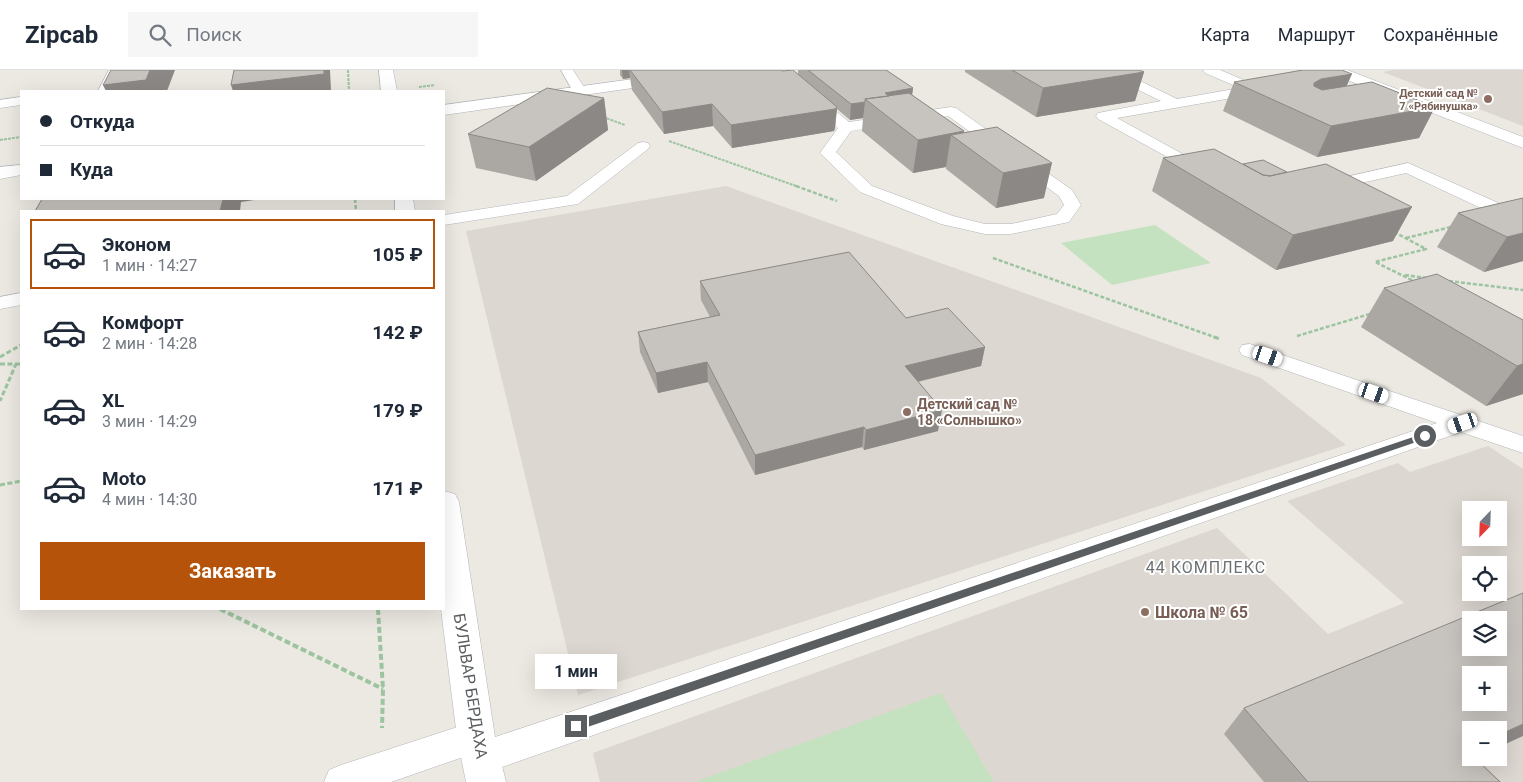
<!DOCTYPE html>
<html lang="ru">
<meta charset="utf-8">
<style>
body{margin:0;font-family:Roboto,sans-serif;background:#f6f6f7;color:#1f2937;height:100vh;display:flex;flex-direction:column;font-size:19px;white-space:nowrap}
*{box-sizing:border-box;margin:0}
p{font-size:16px;color:#747a83}
.icon{flex:none;width:28px;height:28px;fill:none;stroke:currentColor;stroke-width:2;stroke-linecap:round;stroke-linejoin:round}
.map{position:relative;flex:1;overflow:hidden}
.side{position:absolute;left:20px;top:140px;width:425px;height:400px;display:flex;flex-direction:column;background:#fff;border-radius:0px;box-shadow:0 5px 20px #0002}
.side>*{flex:none}
.hud{position:absolute;left:20px;top:20px;width:425px;height:110px;border-radius:0px;box-shadow:0 5px 20px #0002;display:grid;align-content:center;height:110px;padding:0 20px;background:#fff}
.needle{width:32px;rotate:203deg}
.controls{position:absolute;left:1462px;top:431px;display:grid;gap:10px}
.controls a{display:grid;place-items:center;width:45px;height:45px;border-radius:0px;background:#fff;box-shadow:0 5px 20px #0002;font-size:25px}
.end{position:absolute;width:22px;height:22px;margin:-11px;border:6px solid #5a5e61;background:#fff;box-shadow:0 0 0 2px #fff}
.from{border-radius:50%}
.bubble{position:absolute;height:35px;border-radius:0px;background:#fff;box-shadow:0 5px 20px #0002;font-size:16px;font-weight:700;line-height:35px;text-align:center}
.car{position:absolute;width:15px;height:30px;margin:-15px -8px;border-radius:6px;box-shadow:0 0 4px 1px #0007;background:linear-gradient(#fff 24%,#345 0 40%,#fff 0 76%,#345 0 86%,#fff 0)}
.hud b{display:flex;align-items:center;gap:18px;height:48px;font-size:19px}
.hud b+b{border-top:1px solid #e0e1e3}
.hud i{width:12px;height:12px;background:#1f2937}
ul{padding:9px 0 0;list-style:none}
li{display:flex;align-items:center;gap:15px;height:70px;margin:0 10px 8px;padding:0 10px;border:2px solid transparent;border-radius:0px}
li div{flex:1}
li b{display:block;font-size:19px}
li em{font-style:normal;font-weight:700}
li.current{border-color:#b45309}
li>.icon{width:45px;height:45px;stroke-width:1.5}
.primary-button{display:flex;gap:10px;margin-top:auto;padding:10px 20px}
.primary-button a{flex:1;height:58px;border-radius:0px;background:#b45309;color:#fff;font-size:20px;font-weight:700;line-height:58px;text-align:center}
header{display:flex;align-items:center;gap:30px;box-sizing:border-box;height:70px;padding:0 25px;background:#fff;border-bottom:1px solid #e0e1e3}
header strong{font-size:24px}
nav{display:flex;gap:28px;margin-inline-start:auto;font-size:18px}
.search{width:350px;height:45px;background:#f6f6f7;display:flex;align-items:center;gap:12px;box-sizing:border-box;padding:0 18px;border-radius:0px;color:#747a83;font-size:19px}
.map>svg:first-child{display:block}
.education{fill:#dcd7d0;fill-rule:evenodd}
.green{fill:#c5e2c0}
.lines{fill:none;stroke-linecap:round;stroke-linejoin:round}
.service-casing{stroke:#b2b5b8;stroke-width:1}
.minor-casing{stroke:#b2b5b8;stroke-width:1}
.path-far3{stroke:#9cc4a1;stroke-width:2;stroke-dasharray:3 1;stroke-linecap:butt}
.path-far2{stroke:#9cc4a1;stroke-width:2.5;stroke-dasharray:4 2;stroke-linecap:butt}
.path-far1{stroke:#9cc4a1;stroke-width:3;stroke-dasharray:5 2.5;stroke-linecap:butt}
.path{stroke:#9cc4a1;stroke-width:4;stroke-dasharray:6 3;stroke-linecap:butt}
.service{fill:#fff;fill-rule:evenodd}
.minor{fill:#fff;fill-rule:evenodd}
.wall{fill:#aba8a3}
.shaded-wall{fill:#8b8885}
.building{fill:#c7c3be;stroke:#8b8885;fill-rule:evenodd}
.route{fill:#5a5e61}
.education-dot{fill:#8d6e63;stroke:#fff;stroke-width:2}
.labels{text-anchor:middle;stroke-width:4;stroke-linejoin:round;paint-order:stroke}
.far-education-label{font-size:11px;font-weight:bold;fill:#785e54;stroke:#fff;text-anchor:end}
.education-label{font-size:14px;font-weight:bold;fill:#785e54;stroke:#fff;text-anchor:start}
.quarter-label{font-size:16px;letter-spacing:1px;fill:#6b7073;stroke:#fff}
.near-education-label{font-size:16px;font-weight:bold;fill:#785e54;stroke:#fff;text-anchor:start}
.near-street-label{font-size:16px;fill:#5a5e61;stroke:#fff}
</style>
<header>
<strong>Zipcab</strong>
<div class="search"><svg class="icon" aria-label="search" viewBox="0 0 24 24"><circle cx="10" cy="10" r="6"/><path d="M15 15l6 6"/></svg>Поиск</div>
<nav><a>Карта</a><a>Маршрут</a><a>Сохранённые</a></nav>
</header>
<div class="map">
<svg width="1523" height="712" viewBox="0 0 1523 712">
<rect width="100%" height="100%" fill="#ece8e2"/>
<path class="education" d="M 1394,0 L 1523,0 L 1523,56 L 1383,2 Z
M 726,116 L 1261,308 L 1346,375 L 578,625 L 466,161 Z
M 1488,376 L 1523,399 L 1523,712 L 600,712 L 593,683 L 1217,458 L 1328,564 L 1404,533 L 1287,431 L 1398,393 L 1410,402 ZM 1471,440 L 1499,440 L 1499,468 L 1471,468 ZM 1471,495 L 1499,495 L 1499,522 L 1471,522 ZM 1471,550 L 1499,550 L 1499,578 L 1471,578 ZM 1471,605 L 1499,605 L 1499,632 L 1471,632 ZM 1471,660 L 1499,660 L 1499,688 L 1471,688 Z"/>
<path class="green" d="M 1155,155 L 1211,193 L 1112,215 L 1061,173 Z
M 941,623 L 994,712 L 695,712 Z"/>
<g class="lines">
<g class="service-casing">
<path id="service" d="M 109,0 L 121,0 L 110,21 L 98,21 Z
M 561,0 L 573,0 L 586,20 L 584,23 L 574,23 Z
M 772,0 L 786,0 L 849,52 L 951,37 L 956,38 L 1072,120 L 1081,135 L 1069,152 L 1011,164 L 985,164 L 941,154 L 860,122 L 820,83 L 838,58 ZM 948,46 L 1059,126 L 1064,135 L 1057,144 L 1011,154 L 985,154 L 953,146 L 872,116 L 836,82 L 851,61 Z
M 1111,0 L 1143,0 L 1141,3 L 1128,5 L 1177,29 L 1240,18 L 1205,3 L 1203,0 L 1220,0 L 1260,17 L 1262,20 L 1255,24 L 1117,48 L 1210,99 L 1212,102 L 1210,105 L 1204,107 L 1098,49 L 1096,46 L 1098,43 L 1161,31 L 1110,6 L 1108,3 Z
M 21,27 L 21,35 L 0,38 L 0,30 Z
M 643,72 L 648,73 L 650,76 L 648,79 L 578,134 L 444,155 L 444,145 L 567,126 L 638,73 Z
M 1408,93 L 1514,140 L 1517,144 L 1514,148 L 1508,149 L 1502,148 L 1406,103 L 1325,121 L 1319,119 L 1317,116 L 1319,113 Z
M 21,223 L 21,235 L 0,239 L 0,227 Z
M 1250,274 L 1523,366 L 1523,383 L 1461,362 L 482,704 L 470,700 L 466,686 L 391,712 L 324,712 L 329,700 L 341,695 L 476,651 L 488,656 L 492,668 L 1437,353 L 1242,285 L 1239,280 L 1242,275 Z"/>
</g>
<g class="minor-casing">
<path id="minor" d="M 379,0 L 393,0 L 397,21 L 381,21 Z
M 699,0 L 738,0 L 736,3 L 731,4 L 444,45 L 444,35 Z
M 1327,0 L 1347,0 L 1523,67 L 1523,78 L 1329,3 Z
M 21,95 L 21,105 L 0,109 L 0,97 Z
M 395,129 L 413,129 L 415,141 L 395,141 Z
M 444,421 L 455,424 L 459,432 L 495,667 L 506,712 L 466,712 L 457,667 L 441,539 L 444,539 Z"/>
</g>
<path class="path-far3" d="M 348,0 L 349,21
M 419,17 L 435,15
M 603,47 L 625,55
M 0,70 L 21,67
M 669,71 L 799,117"/>
<path class="path-far2" d="M 796,116 L 837,131
M 355,129 L 356,141
M 1394,162 L 1426,179 L 1375,192 L 1414,211
M 1406,168 L 1451,157
M 993,188 L 1217,268
M 1405,205 L 1426,208
M 1449,211 L 1523,220
M 1297,266 L 1373,243"/>
<path class="path-far1" d="M 1214,267 L 1220,269
M 0,287 L 21,275
M 0,294 L 16,294 L 0,331
M 16,294 L 21,294
M 0,415 L 21,411"/>
<path class="path" d="M 220,539 L 383,619
M 378,539 L 383,619 L 382,658"/>
<use href="#service" class="service"/>
<use href="#minor" class="minor"/>
</g>
<path class="wall" d="M 620,0 L 782,0 L 782,1 L 798,4 L 798,0 L 886,0 L 913,18 L 912,25 L 964,63 L 1044,128 L 996,138 L 946,99 L 946,97 L 913,103 L 862,61 L 863,48 L 850,50 L 837,39 L 835,58 L 834,61 L 732,78 L 713,56 L 664,64 L 632,20 L 630,8 L 623,9 L 620,5 Z
M 965,0 L 1139,0 L 1144,2 L 1135,31 L 1036,47 L 965,2 Z
M 1234,12 L 1346,16 L 1435,37 L 1419,68 L 1317,87 L 1223,41 Z
M 604,28 L 608,60 L 536,111 L 476,98 L 468,64 Z
M 1163,88 L 1393,171 L 1276,200 L 1152,121 Z
M 1523,128 L 1523,191 L 1484,202 L 1437,177 L 1458,143 Z
M 700,211 L 906,248 L 985,277 L 981,296 L 918,312 L 938,361 L 864,380 L 862,377 L 755,405 L 708,312 L 658,323 L 640,282 L 638,262 L 710,247 L 701,230 Z
M 1384,218 L 1523,250 L 1523,324 L 1486,336 L 1361,257 Z
M 1244,638 L 1475,688 L 1501,712 L 1264,712 L 1224,664 Z"/>
<path class="shaded-wall" d="M 150,0 L 175,0 L 167,21 L 106,21 L 103,15 Z
M 324,0 L 330,0 L 331,21 L 233,21 L 231,15 Z
M 622,0 L 629,0 L 630,8 L 623,9 Z
M 1144,2 L 1135,31 L 1036,47 L 1043,18 Z
M 1352,4 L 1339,33 L 1309,38 L 1314,13 L 1321,9 Z
M 913,18 L 911,34 L 891,44 L 885,23 Z
M 604,28 L 608,60 L 536,111 L 529,77 Z
M 865,32 L 863,48 L 850,50 L 851,34 Z
M 712,34 L 713,56 L 664,64 L 662,42 Z
M 837,37 L 835,58 L 834,61 L 732,78 L 731,55 Z
M 1435,37 L 1419,68 L 1317,87 L 1331,56 Z
M 964,61 L 962,73 L 951,65 L 946,97 L 913,103 L 918,70 Z
M 1052,93 L 1044,128 L 996,138 L 1003,103 Z
M 223,129 L 262,129 L 241,132 L 240,141 L 220,141 Z
M 1412,137 L 1393,171 L 1276,200 L 1293,165 Z
M 1523,163 L 1523,191 L 1484,202 L 1507,167 Z
M 985,277 L 981,296 L 903,315 L 905,296 Z
M 707,292 L 708,312 L 658,323 L 656,303 Z
M 1523,294 L 1523,324 L 1486,336 L 1517,296 Z
M 942,340 L 938,361 L 864,380 L 866,360 Z
M 864,357 L 862,377 L 755,405 L 755,385 Z
M 1523,654 L 1523,666 L 1499,677 L 1499,665 Z
M 1471,678 L 1471,688 L 1476,688 L 1438,706 L 1467,680 Z"/>
<path class="building" d="M 111,0 L 150,0 L 146,10 L 103,15 Z
M 234,0 L 324,0 L 324,4 L 231,15 Z
M 630,0 L 782,0 L 782,1 L 793,0 L 837,37 L 835,39 L 731,55 L 712,34 L 662,42 Z
M 808,0 L 886,0 L 913,18 L 885,23 L 889,26 L 865,29 L 865,32 L 851,34 Z
M 1012,0 L 1139,0 L 1144,2 L 1043,18 Z
M 1303,0 L 1342,0 L 1352,4 L 1321,9 L 1314,13 L 1314,16 L 1322,20 L 1372,12 L 1435,37 L 1331,56 L 1234,12 Z
M 547,18 L 604,28 L 529,77 L 468,64 Z
M 909,23 L 964,61 L 918,70 L 865,29 Z
M 997,57 L 1052,93 L 1003,103 L 951,65 Z
M 1214,79 L 1263,105 L 1270,106 L 1326,94 L 1412,137 L 1293,165 L 1163,88 Z
M 1263,90 L 1287,102 L 1270,106 L 1263,105 L 1243,94 Z
M 1523,128 L 1523,163 L 1507,167 L 1458,143 Z
M 42,129 L 223,129 L 220,141 L 35,141 Z
M 849,182 L 906,248 L 948,238 L 985,277 L 905,296 L 942,340 L 866,360 L 864,357 L 755,385 L 707,292 L 656,303 L 638,262 L 720,245 L 700,211 Z
M 1437,204 L 1523,250 L 1523,294 L 1517,296 L 1384,218 Z
M 1523,523 L 1523,654 L 1499,665 L 1499,660 L 1471,660 L 1471,678 L 1467,680 L 1471,684 L 1471,688 L 1475,688 L 1500,712 L 1308,712 L 1244,638 ZM 1471,550 L 1499,550 L 1499,578 L 1471,578 ZM 1471,605 L 1499,605 L 1499,632 L 1471,632 Z"/>
<path class="route" d="M 1425,363 L 1428,364 L 1428,368 L 576,661 L 572,660 L 571,656 L 572,652 L 576,651 Z"/>
<g class="education-dot">
<circle cx="1488" cy="29" r="5"/>
<circle cx="907" cy="342" r="5"/>
<circle cx="1145" cy="542" r="5"/>
</g>
<g class="labels">
<g class="far-education-label">
<text x="1478" y="27">Детский сад №<tspan x="1478" dy="13">7 «Рябинушка»</tspan></text>
</g>
<g class="education-label">
<text x="917" y="339">Детский сад №<tspan x="917" dy="16">18 «Солнышко»</tspan></text>
</g>
<g class="quarter-label">
<text x="1206" y="503">44 КОМПЛЕКС</text>
</g>
<g class="near-education-label">
<text x="1155" y="548">Школа № 65</text>
</g>
<g class="near-street-label">
<text transform="translate(471 616) rotate(81)" y="6">БУЛЬВАР БЕРДАХА</text>
</g>
</g>
</svg>
<div class="controls">
<a><svg class="needle" viewBox="-14 -14 28 28"><path d="M0-13l5 13h-10z" fill="#e53935"/><path d="M0 13l5-13h-10z" fill="#747a83"/></svg></a>
<a><svg class="icon" aria-label="locate" viewBox="0 0 24 24"><circle cx="12" cy="12" r="6"/><path d="M12 2v4M12 18v4M2 12h4M18 12h4"/></svg></a>
<a><svg class="icon" aria-label="layers" viewBox="0 0 24 24"><path d="M12 4l9 5-9 5-9-5zM3 14l9 5 9-5"/></svg></a>
<a>+</a>
<a>−</a>
</div>
<i class="end from" style="left:1425px;top:366px"></i>
<i class="end" style="left:576px;top:656px"></i>
<div class="bubble" style="left:535px;top:584px;width:82px">1 мин</div>
<i class="car" style="left:1268px;top:286px;rotate:109deg"></i>
<i class="car" style="left:1374px;top:323px;rotate:109deg"></i>
<i class="car" style="left:1463px;top:353px;rotate:251deg"></i>
<div class="hud">
<b><i class="from"></i>Откуда</b>
<b><i></i>Куда</b>
</div>
<section class="side">
<ul>
<li class="current"><svg class="icon" aria-label="car" viewBox="0 0 24 24"><path d="M5 17H2v-5l4-1 3-4h7l3 4 3 1v5h-3M9 17h6M6 11h13"/><circle cx="7" cy="17" r="2"/><circle cx="17" cy="17" r="2"/></svg><div><b>Эконом</b><p>1 мин · 14:27</p></div><em>105 ₽</em></li>
<li><svg class="icon" aria-label="car" viewBox="0 0 24 24"><path d="M5 17H2v-5l4-1 3-4h7l3 4 3 1v5h-3M9 17h6M6 11h13"/><circle cx="7" cy="17" r="2"/><circle cx="17" cy="17" r="2"/></svg><div><b>Комфорт</b><p>2 мин · 14:28</p></div><em>142 ₽</em></li>
<li><svg class="icon" aria-label="car" viewBox="0 0 24 24"><path d="M5 17H2v-5l4-1 3-4h7l3 4 3 1v5h-3M9 17h6M6 11h13"/><circle cx="7" cy="17" r="2"/><circle cx="17" cy="17" r="2"/></svg><div><b>XL</b><p>3 мин · 14:29</p></div><em>179 ₽</em></li>
<li><svg class="icon" aria-label="car" viewBox="0 0 24 24"><path d="M5 17H2v-5l4-1 3-4h7l3 4 3 1v5h-3M9 17h6M6 11h13"/><circle cx="7" cy="17" r="2"/><circle cx="17" cy="17" r="2"/></svg><div><b>Moto</b><p>4 мин · 14:30</p></div><em>171 ₽</em></li>
</ul>
<div class="primary-button"><a>Заказать</a></div>
</section>
</div>
